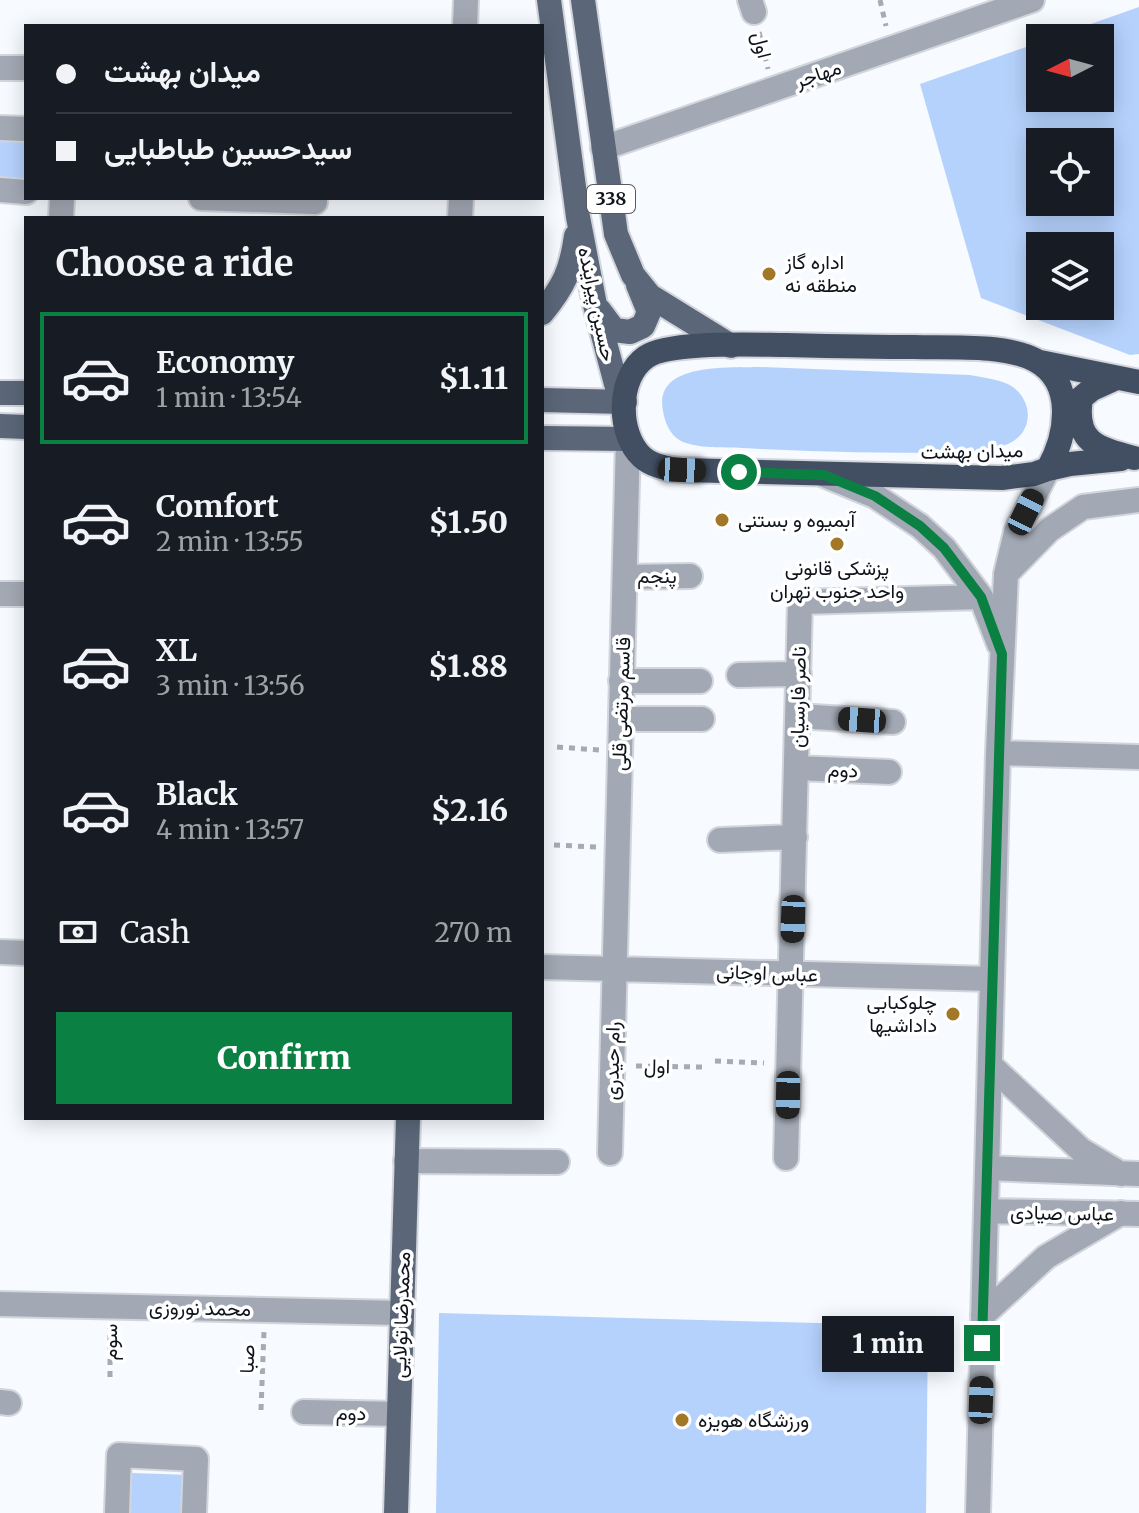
<!DOCTYPE html>
<meta charset="utf-8">
<style>
body{margin:0;font-family:Merriweather,Vazirmatn,serif;background:#20242c;color:#f1f3f6;height:100vh;display:flex;flex-direction:column;font-size:30px;white-space:nowrap}
*{box-sizing:border-box;margin:0}
p{font-size:26px;color:#9ea1a6}
.icon{flex:none;width:44px;height:44px;fill:none;stroke:currentColor;stroke-width:2;stroke-linecap:round;stroke-linejoin:round}
.map{position:relative;flex:1;overflow:hidden}
.sheet{position:absolute;left:24px;top:216px;width:520px;height:904px;display:flex;flex-direction:column;background:#171b24;border-radius:0px;box-shadow:0 4px 20px #0003}
.sheet>*{flex:none}
.hud{position:absolute;left:24px;top:24px;width:520px;height:176px;border-radius:0px;box-shadow:0 4px 20px #0003;display:grid;align-content:center;height:176px;padding:0 32px;background:#171b24}
.needle{width:52px;rotate:264deg}
.buttons{position:absolute;left:1026px;top:24px;display:grid;gap:16px}
.buttons a{display:grid;place-items:center;width:88px;height:88px;border-radius:0px;background:#171b24;box-shadow:0 4px 20px #0003;font-size:40px}
.end{position:absolute;width:36px;height:36px;margin:-18px;border:10px solid #0b8043;background:#fff;box-shadow:0 0 0 4px #fff}
.from{border-radius:50%}
.bubble{position:absolute;height:56px;border-radius:0px;background:#171b24;box-shadow:0 4px 20px #0003;font-size:26px;font-weight:800;line-height:56px;text-align:center}
.car{position:absolute;width:24px;height:48px;margin:-24px -12px;border-radius:10px;box-shadow:0 0 6px 2px #0007;background:linear-gradient(#222 24%,#8ab4d8 0 40%,#222 0 76%,#8ab4d8 0 86%,#222 0)}
.hud b{display:flex;align-items:center;gap:28px;height:76px;font-size:30px}
.hud b+b{border-top:2px solid #363941}
.hud i{width:20px;height:20px;background:#f1f3f6}
ul{padding:0;list-style:none}
li{display:flex;align-items:center;gap:24px;height:132px;margin:0 16px 12px;padding:0 16px;border:4px solid transparent;border-radius:0px}
li div{flex:1}
li b{display:block;font-size:30px}
li em{font-style:normal;font-weight:800}
li.on{border-color:#0b8043}
li>.icon{width:72px;height:72px;stroke-width:1.5}
h2{padding:0 32px;font-size:36px;line-height:96px}
.pay{display:flex;align-items:center;gap:20px;height:88px;padding:0 32px;font-size:30px}
.pay p{margin-inline-start:auto}
.action{display:flex;gap:16px;margin-top:auto;padding:16px 32px}
.action a{flex:1;height:92px;border-radius:0px;background:#0b8043;color:#fff;font-size:32px;font-weight:800;line-height:92px;text-align:center}
.map>svg:first-child{display:block}
.green{fill:#b5d2fd;fill-rule:evenodd}
.lines{fill:none;stroke-linecap:round;stroke-linejoin:round}
.minor-casing{stroke:#d2d5db;stroke-width:28}
.major-casing{stroke:#d2d5db;stroke-width:28}
.highway-casing{stroke:#d2d5db;stroke-width:28}
.path{stroke:#a7abb1;stroke-width:5;stroke-dasharray:6 6;stroke-linecap:butt}
.minor{stroke:#a2a9b4;stroke-width:24}
.major{stroke:#5b6779;stroke-width:24}
.highway{stroke:#424f63;stroke-width:24}
.route{stroke:#0b8043;stroke-width:10}
.poi-dot{fill:#a27727;stroke:#fff;stroke-width:3}
.labels{text-anchor:middle;stroke-width:7;stroke-linejoin:round;paint-order:stroke}
.shield{fill:#fff;stroke:#575a60;stroke-width:2}
.shield-label{font-size:18px;font-weight:bold;fill:#0f141c}
.street-label{font-size:20px;fill:#0f141c;stroke:#fff}
.poi-label{font-size:20px;fill:#0f141c;stroke:#fff;text-anchor:start}
</style>
<div class="map">
<svg width="1139" height="1513" viewBox="0 0 1139 1513">
<rect width="100%" height="100%" fill="#f7faff"/>
<path class="green" d="M 1139,7 L 1139,354 L 1130,355 L 981,298 L 920,84 L 1040,42 L 1040,98 L 1100,98 L 1100,38 L 1051,38 ZM 1040,142 L 1100,142 L 1100,202 L 1040,202 ZM 1100,246 L 1100,306 L 1040,306 L 1040,246 Z
M 0,133 L 26,135 L 26,181 L 0,179 Z
M 759,367 L 970,375 C 984,378 1001,379 1013,387 C 1034,403 1033,433 1008,444 C 990,451 970,452 951,453 C 881,453 811,452 742,448 C 724,447 698,449 681,441 C 670,435 665,423 663,411 C 653,362 729,368 759,367 Z
M 439,1313 L 928,1326 L 926,1513 L 436,1513 Z
M 132,1473 L 192,1475 L 191,1513 L 130,1513 Z"/>
<g class="lines">
<g class="minor-casing">
<path id="minor" d="M 750,0 L 754,12
M 465,26 L 466,0
M 0,68 L 26,68
M 0,128 L 26,129
M 603,148 L 1032,0
M 0,190 L 26,192
M 201,198 L 315,202
M 61,218 L 62,198
M 460,218 L 461,198
M 824,475 L 875,496 L 920,526 L 944,548 L 981,597 L 999,644
M 1007,573 L 1049,530 L 1083,507 L 1139,500
M 625,577 L 690,576
M 0,594 L 26,594
M 739,675 L 799,674
M 621,681 L 700,681
M 798,716 L 893,722
M 621,719 L 702,719
M 998,753 L 1139,757
M 797,768 L 889,772
M 720,840 L 795,837
M 0,952 L 26,953
M 542,967 L 992,979
M 990,1065 L 1081,1150 L 1121,1174
M 610,1153 L 628,439
M 786,1158 L 800,602 L 981,597
M 406,1161 L 557,1162
M 987,1168 L 1139,1174
M 986,1211 L 1139,1214
M 0,1304 L 401,1313
M 983,1315 L 1046,1257 L 1121,1213
M 0,1402 L 9,1403
M 304,1412 L 399,1414
M 117,1513 L 119,1455 L 196,1459 L 194,1513
M 978,1513 L 998,753 L 1006,574 L 1016,532 L 1048,469"/>
</g>
<g class="major-casing">
<path id="major" d="M 549,0 L 578,217 L 595,305 L 624,414
M 583,0 L 616,234 L 633,275 L 650,296 L 731,346
M 599,310 L 614,330 L 630,332 L 643,326 L 649,312 L 638,285
M 542,313 C 564,286 571,271 576,236
M 0,393 L 26,393
M 542,400 L 625,402
M 0,426 L 26,427
M 542,438 L 628,439
M 396,1513 L 408,1118"/>
</g>
<g class="highway-casing">
<path id="highway" d="M 786,345 C 828,346 871,347 914,347 C 949,348 1004,344 1035,360 C 1076,382 1067,435 1048,469 L 1034,474 L 1002,478 L 682,470 C 668,469 652,466 642,457 C 617,434 617,377 646,357 C 669,341 755,345 786,345 Z
M 1040,362 L 1139,382
M 1114,379 L 1092,389 L 1081,398 C 1074,442 1096,448 1134,458
M 1048,469 L 1070,464 L 1121,459"/>
</g>
<path class="path" d="M 880,0 L 886,26
M 759,32 L 768,69
M 557,747 L 599,750
M 554,845 L 596,847
M 715,1061 L 764,1063
M 636,1066 L 703,1067
M 110,1377 L 110,1328
M 261,1410 L 264,1331"/>
<use href="#minor" class="minor"/>
<use href="#major" class="major"/>
<use href="#highway" class="highway"/>
</g>
<g class="lines">
<path class="route" d="M 739,472 L 824,475 L 875,496 L 920,526 L 944,548 L 981,597 L 1002,654 L 982,1343"/>
</g>
<g class="poi-dot">
<circle cx="769" cy="274" r="8"/>
<circle cx="722" cy="520" r="8"/>
<circle cx="837" cy="544" r="8"/>
<circle cx="953" cy="1014" r="8"/>
<circle cx="682" cy="1420" r="8"/>
</g>
<g class="labels">
<rect class="shield" x="587" y="185" width="48" height="28" rx="6"/>
<g class="shield-label">
<text x="611" y="205">338</text>
</g>
<g class="street-label">
<text transform="translate(762 45) rotate(76)" y="7">اول</text>
<text transform="translate(818 74) rotate(-19)" y="7">مهاجر</text>
<text transform="translate(597 304) rotate(78)" y="7">حسین پیراینده</text>
<text transform="translate(972 451) rotate(-1)" y="7">میدان بهشت</text>
<text x="657" y="583">پنجم</text>
<text transform="translate(798 697) rotate(-89)" y="7">ناصر فارسیان</text>
<text transform="translate(621 704) rotate(-88)" y="7">قاسم مرتضی قلی</text>
<text transform="translate(843 770) rotate(2)" y="7">دوم</text>
<text transform="translate(767 973) rotate(2)" y="7">عباس اوجانی</text>
<text transform="translate(612 1061) rotate(-89)" y="7">رام حیدری</text>
<text transform="translate(657 1066) rotate(1)" y="7">اول</text>
<text transform="translate(1062 1213) rotate(1)" y="7">عباس صیادی</text>
<text transform="translate(200 1308) rotate(1)" y="7">محمد نوروزی</text>
<text transform="translate(401 1315) rotate(-88)" y="7">محمدرضا تولایی</text>
<text transform="translate(110 1342) rotate(-89)" y="7">سوم</text>
<text transform="translate(247 1359) rotate(-88)" y="7">صبا</text>
<text transform="translate(351 1413) rotate(1)" y="7">دوم</text>
</g>
<g class="poi-label">
<text x="785" y="269">اداره گاز<tspan x="785" dy="23">منطقه نه</tspan></text>
<text x="738" y="527">آبمیوه و بستنی</text>
<text x="837" y="575" text-anchor="middle">پزشکی قانونی<tspan x="837" dy="23">واحد جنوب تهران</tspan></text>
<text x="937" y="1009" text-anchor="end">چلوکبابی<tspan x="937" dy="23">داداشیها</tspan></text>
<text x="698" y="1427">ورزشگاه هویزه</text>
</g>
</g>
</svg>
<div class="buttons">
<a><svg class="needle" viewBox="-14 -14 28 28"><path d="M0-13l5 13h-10z" fill="#e53935"/><path d="M0 13l5-13h-10z" fill="#9ea1a6"/></svg></a>
<a><svg class="icon" aria-label="locate" viewBox="0 0 24 24"><circle cx="12" cy="12" r="6"/><path d="M12 2v4M12 18v4M2 12h4M18 12h4"/></svg></a>
<a><svg class="icon" aria-label="layers" viewBox="0 0 24 24"><path d="M12 4l9 5-9 5-9-5zM3 14l9 5 9-5"/></svg></a>
</div>
<i class="end from" style="left:739px;top:472px"></i>
<i class="end" style="left:982px;top:1343px"></i>
<div class="bubble" style="left:822px;top:1316px;width:132px">1 min</div>
<i class="car" style="left:682px;top:470px;rotate:92deg"></i>
<i class="car" style="left:1026px;top:512px;rotate:26deg"></i>
<i class="car" style="left:862px;top:720px;rotate:274deg"></i>
<i class="car" style="left:793px;top:919px;rotate:182deg"></i>
<i class="car" style="left:788px;top:1095px;rotate:181deg"></i>
<i class="car" style="left:981px;top:1400px;rotate:2deg"></i>
<div class="hud">
<b><i class="from"></i>میدان بهشت</b>
<b><i></i>سیدحسین طباطبایی</b>
</div>
<section class="sheet">
<h2>Choose a ride</h2>
<ul>
<li class="on"><svg class="icon" aria-label="car" viewBox="0 0 24 24"><path d="M5 17H2v-5l4-1 3-4h7l3 4 3 1v5h-3M9 17h6M6 11h13"/><circle cx="7" cy="17" r="2"/><circle cx="17" cy="17" r="2"/></svg><div><b>Economy</b><p>1 min · 13:54</p></div><em>$1.11</em></li>
<li><svg class="icon" aria-label="car" viewBox="0 0 24 24"><path d="M5 17H2v-5l4-1 3-4h7l3 4 3 1v5h-3M9 17h6M6 11h13"/><circle cx="7" cy="17" r="2"/><circle cx="17" cy="17" r="2"/></svg><div><b>Comfort</b><p>2 min · 13:55</p></div><em>$1.50</em></li>
<li><svg class="icon" aria-label="car" viewBox="0 0 24 24"><path d="M5 17H2v-5l4-1 3-4h7l3 4 3 1v5h-3M9 17h6M6 11h13"/><circle cx="7" cy="17" r="2"/><circle cx="17" cy="17" r="2"/></svg><div><b>XL</b><p>3 min · 13:56</p></div><em>$1.88</em></li>
<li><svg class="icon" aria-label="car" viewBox="0 0 24 24"><path d="M5 17H2v-5l4-1 3-4h7l3 4 3 1v5h-3M9 17h6M6 11h13"/><circle cx="7" cy="17" r="2"/><circle cx="17" cy="17" r="2"/></svg><div><b>Black</b><p>4 min · 13:57</p></div><em>$2.16</em></li>
</ul>
<div class="pay"><svg class="icon" aria-label="cash" viewBox="0 0 24 24"><path d="M3 7h18v10H3z"/><circle cx="12" cy="12" r="2"/></svg>Cash<p>270 m</p></div>
<div class="action"><a>Confirm</a></div>
</section>
</div>
